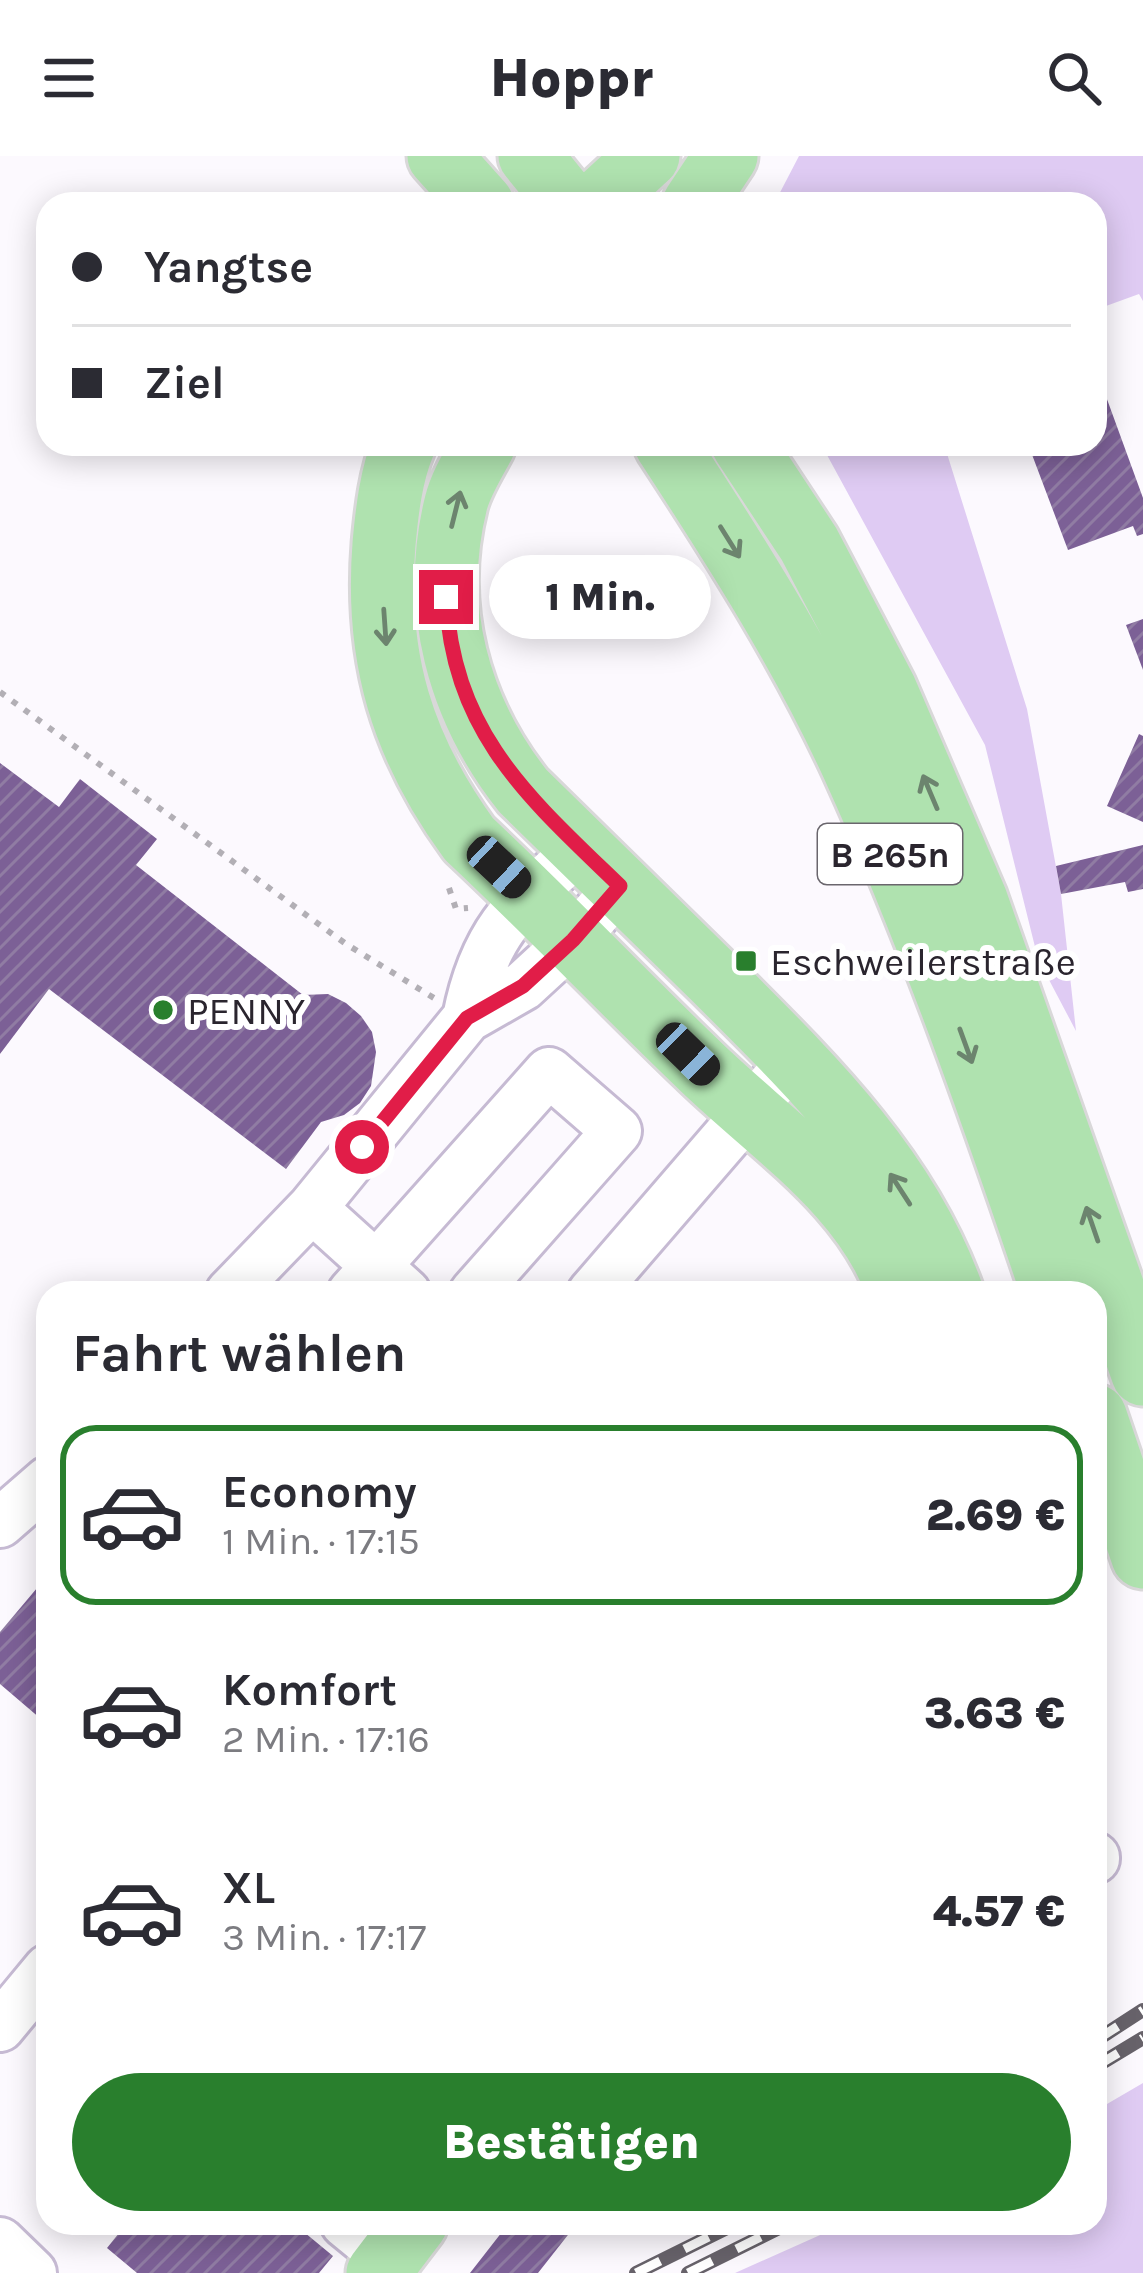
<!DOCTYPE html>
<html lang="de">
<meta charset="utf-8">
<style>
body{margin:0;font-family:Karla,sans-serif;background:#f2f2f3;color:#2b2b33;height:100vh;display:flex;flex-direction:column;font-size:45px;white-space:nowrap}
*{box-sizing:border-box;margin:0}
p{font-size:39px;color:#7c7c81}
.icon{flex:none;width:66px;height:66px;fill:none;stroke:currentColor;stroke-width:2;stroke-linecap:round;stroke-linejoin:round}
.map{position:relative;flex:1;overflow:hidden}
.details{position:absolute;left:36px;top:1125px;width:1071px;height:954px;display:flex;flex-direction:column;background:#fff;border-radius:36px;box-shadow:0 6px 30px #0003}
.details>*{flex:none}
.banner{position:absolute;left:36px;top:36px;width:1071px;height:264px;border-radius:36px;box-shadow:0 6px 30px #0003;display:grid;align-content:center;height:264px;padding:0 36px;background:#fff}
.end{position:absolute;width:54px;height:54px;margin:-27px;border:15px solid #e11d48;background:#fff;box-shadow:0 0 0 6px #fff}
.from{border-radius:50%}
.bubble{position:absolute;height:84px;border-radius:42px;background:#fff;box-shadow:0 6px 30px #0003;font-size:39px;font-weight:800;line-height:84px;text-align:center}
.car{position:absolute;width:36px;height:72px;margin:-36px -18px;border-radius:15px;box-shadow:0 0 9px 3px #0007;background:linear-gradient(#222 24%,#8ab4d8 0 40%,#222 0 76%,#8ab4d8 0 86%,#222 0)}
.banner b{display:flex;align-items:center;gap:42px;height:114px;font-size:45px}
.banner b+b{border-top:3px solid #e1e1e2}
.banner i{width:30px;height:30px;background:#2b2b33}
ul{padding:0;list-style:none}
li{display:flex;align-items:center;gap:36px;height:180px;margin:0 24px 18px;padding:0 12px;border:6px solid transparent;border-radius:36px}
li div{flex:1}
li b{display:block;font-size:45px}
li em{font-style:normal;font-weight:800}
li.active{border-color:#297f2d}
li>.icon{width:108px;height:108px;stroke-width:1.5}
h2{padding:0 36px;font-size:54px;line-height:144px}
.button{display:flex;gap:24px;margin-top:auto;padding:24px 36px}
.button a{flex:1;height:138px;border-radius:72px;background:#297f2d;color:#fff;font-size:48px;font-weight:800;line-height:138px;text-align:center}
header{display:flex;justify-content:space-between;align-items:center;height:156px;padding:0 36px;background:#fff;font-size:54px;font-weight:800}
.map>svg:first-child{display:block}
.green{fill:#dfcbf3}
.building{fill:url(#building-hatch)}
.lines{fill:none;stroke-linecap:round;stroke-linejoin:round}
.minor-casing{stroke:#c6bad3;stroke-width:54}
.major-casing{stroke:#d9d8d9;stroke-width:69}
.path{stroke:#b2afb5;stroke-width:6;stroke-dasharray:6 9;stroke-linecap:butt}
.minor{stroke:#fff;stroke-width:48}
.major{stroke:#afe2af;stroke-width:63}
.rail-casing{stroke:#67626a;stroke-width:14}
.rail{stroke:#fff;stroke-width:9;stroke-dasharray:27;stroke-linecap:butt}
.oneway{stroke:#6c846e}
.route{stroke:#e11d48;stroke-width:15}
.poi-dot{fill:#297f2d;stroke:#fff;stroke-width:4.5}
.labels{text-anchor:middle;stroke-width:12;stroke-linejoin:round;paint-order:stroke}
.shield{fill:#fff;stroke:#6a666d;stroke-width:3}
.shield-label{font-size:36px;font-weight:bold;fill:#2a252e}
.poi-label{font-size:39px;fill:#2a252e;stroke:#fff;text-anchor:start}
</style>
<header><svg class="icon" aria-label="menu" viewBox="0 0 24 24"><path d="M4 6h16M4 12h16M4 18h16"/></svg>Hoppr<svg class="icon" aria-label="search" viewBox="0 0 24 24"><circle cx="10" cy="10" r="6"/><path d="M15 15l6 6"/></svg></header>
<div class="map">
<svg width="1143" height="2117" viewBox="0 0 1143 2117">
<defs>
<pattern id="building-hatch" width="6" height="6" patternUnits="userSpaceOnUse" patternTransform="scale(3)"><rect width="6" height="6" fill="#7c6096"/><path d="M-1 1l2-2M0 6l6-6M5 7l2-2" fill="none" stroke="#907ca3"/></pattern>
</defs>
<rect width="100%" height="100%" fill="#fcf9fe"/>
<path class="green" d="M 799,0 L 1143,0 L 1143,145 L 1139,138 L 1095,154 L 1095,48 L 774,48 Z
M 821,288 L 944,288 L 1027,553 L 1061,738 L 1076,875 L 1038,803 L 985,589 Z
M 1143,1927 L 1143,2117 L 735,2117 L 847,2067 L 1095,2067 L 1095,1955 Z"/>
<path class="building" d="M 1096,213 L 1143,342 L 1143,378 L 1137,380 L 1133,370 L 1068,394 L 1028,288 L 1095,288 Z
M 1143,463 L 1143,514 L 1126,469 Z
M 1139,578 L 1143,580 L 1143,666 L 1107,650 Z
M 0,607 L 59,651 L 80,623 L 157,683 L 136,709 L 303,839 L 328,838 L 346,847 L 361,860 L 372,876 L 376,896 L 371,930 L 360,947 L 344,959 L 321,966 L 286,1013 L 49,833 L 0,898 Z
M 1143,689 L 1143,733 L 1128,736 L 1125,726 L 1061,738 L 1056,710 Z
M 48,1419 L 48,1569 L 0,1528 L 0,1476 Z
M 127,2067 L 293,2067 L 333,2100 L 319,2117 L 137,2117 L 107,2092 Z
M 509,2067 L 571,2067 L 575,2070 L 538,2117 L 470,2117 Z"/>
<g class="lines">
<g class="minor-casing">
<path id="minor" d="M 467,862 C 484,775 517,749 581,692
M 312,1052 L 406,1137
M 230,1137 L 312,1052 L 467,862 L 523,830 L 573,784 L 620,730
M 352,1137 L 549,916 L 617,975 L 474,1137
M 592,1137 L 794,903
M 0,1367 L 48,1325
M 1095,1701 L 1095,1703
M 0,1871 L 48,1813
M 345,2067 L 389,2103
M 0,2086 L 32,2117"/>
</g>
<g class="major-casing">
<path id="major" d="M 439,0 L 482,48
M 530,0 L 569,48
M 596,48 L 648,0
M 694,48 L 726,0
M 404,288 C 391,319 387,355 384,388 C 375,502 402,591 469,683 C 547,756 620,833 697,907 C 769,978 866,1038 899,1137
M 484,288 C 474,307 461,327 456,347 C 430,450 458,553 523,635 C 587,698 651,760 715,823 C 809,917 906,1010 952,1137
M 666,288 C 734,392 801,497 853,610 C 931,781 993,959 1053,1137
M 743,288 L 809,388 L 885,533 L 976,744 L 1143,1218
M 1095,1260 L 1143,1401
M 378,2117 L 416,2067"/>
</g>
<path class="path" d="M 0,536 L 346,788 L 434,842
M 449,732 L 456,753 L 468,752"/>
<use href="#minor" class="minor"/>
<use href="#major" class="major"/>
<g class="rail-casing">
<path id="rail" d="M 1095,1885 L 1143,1854
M 1095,1911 L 1143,1882
M 636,2117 L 737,2067
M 688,2117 L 789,2067"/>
</g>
<use href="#rail" class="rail"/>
</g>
<defs><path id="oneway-shaft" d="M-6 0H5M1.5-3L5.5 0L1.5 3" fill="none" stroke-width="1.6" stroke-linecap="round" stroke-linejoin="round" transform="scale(3)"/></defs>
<g class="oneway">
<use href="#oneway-shaft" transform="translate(456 353) rotate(-76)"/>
<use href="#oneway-shaft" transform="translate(730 386) rotate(58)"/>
<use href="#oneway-shaft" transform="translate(385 471) rotate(86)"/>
<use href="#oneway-shaft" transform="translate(930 636) rotate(-113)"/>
<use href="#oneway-shaft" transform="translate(966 890) rotate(70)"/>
<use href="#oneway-shaft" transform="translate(900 1033) rotate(-123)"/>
<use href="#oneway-shaft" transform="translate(1092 1068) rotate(-109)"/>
</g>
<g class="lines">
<path class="route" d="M 362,991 L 467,862 L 523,830 L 573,784 L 620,730 C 529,642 453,578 446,441"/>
</g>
<g class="poi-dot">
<rect x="734" y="793" width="24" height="24" rx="6"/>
<circle cx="163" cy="854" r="12"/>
</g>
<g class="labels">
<rect class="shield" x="818" y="668" width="144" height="60" rx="9"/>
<g class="shield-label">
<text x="890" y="711">B 265n</text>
</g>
<g class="poi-label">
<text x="770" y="819">Eschweilerstraße</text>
<text x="187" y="868">PENNY</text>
</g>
</g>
</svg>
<i class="end from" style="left:362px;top:991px"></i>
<i class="end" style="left:446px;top:441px"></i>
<div class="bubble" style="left:489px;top:399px;width:222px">1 Min.</div>
<i class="car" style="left:499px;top:711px;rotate:133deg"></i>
<i class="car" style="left:688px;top:898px;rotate:134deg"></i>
<div class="banner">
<b><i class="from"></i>Yangtse</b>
<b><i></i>Ziel</b>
</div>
<section class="details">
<h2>Fahrt wählen</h2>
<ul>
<li class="active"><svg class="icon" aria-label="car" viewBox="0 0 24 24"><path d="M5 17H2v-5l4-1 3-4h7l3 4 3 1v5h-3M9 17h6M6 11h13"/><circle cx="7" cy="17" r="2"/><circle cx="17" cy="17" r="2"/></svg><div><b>Economy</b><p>1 Min. · 17:15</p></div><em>2.69 €</em></li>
<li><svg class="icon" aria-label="car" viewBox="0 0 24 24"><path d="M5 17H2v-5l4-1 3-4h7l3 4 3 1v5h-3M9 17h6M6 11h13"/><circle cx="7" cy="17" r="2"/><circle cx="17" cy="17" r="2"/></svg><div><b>Komfort</b><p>2 Min. · 17:16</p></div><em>3.63 €</em></li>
<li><svg class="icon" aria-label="car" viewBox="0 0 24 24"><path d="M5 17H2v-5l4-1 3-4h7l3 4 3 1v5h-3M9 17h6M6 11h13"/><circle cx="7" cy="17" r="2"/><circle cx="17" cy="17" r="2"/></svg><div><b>XL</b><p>3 Min. · 17:17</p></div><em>4.57 €</em></li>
</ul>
<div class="button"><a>Bestätigen</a></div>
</section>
</div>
